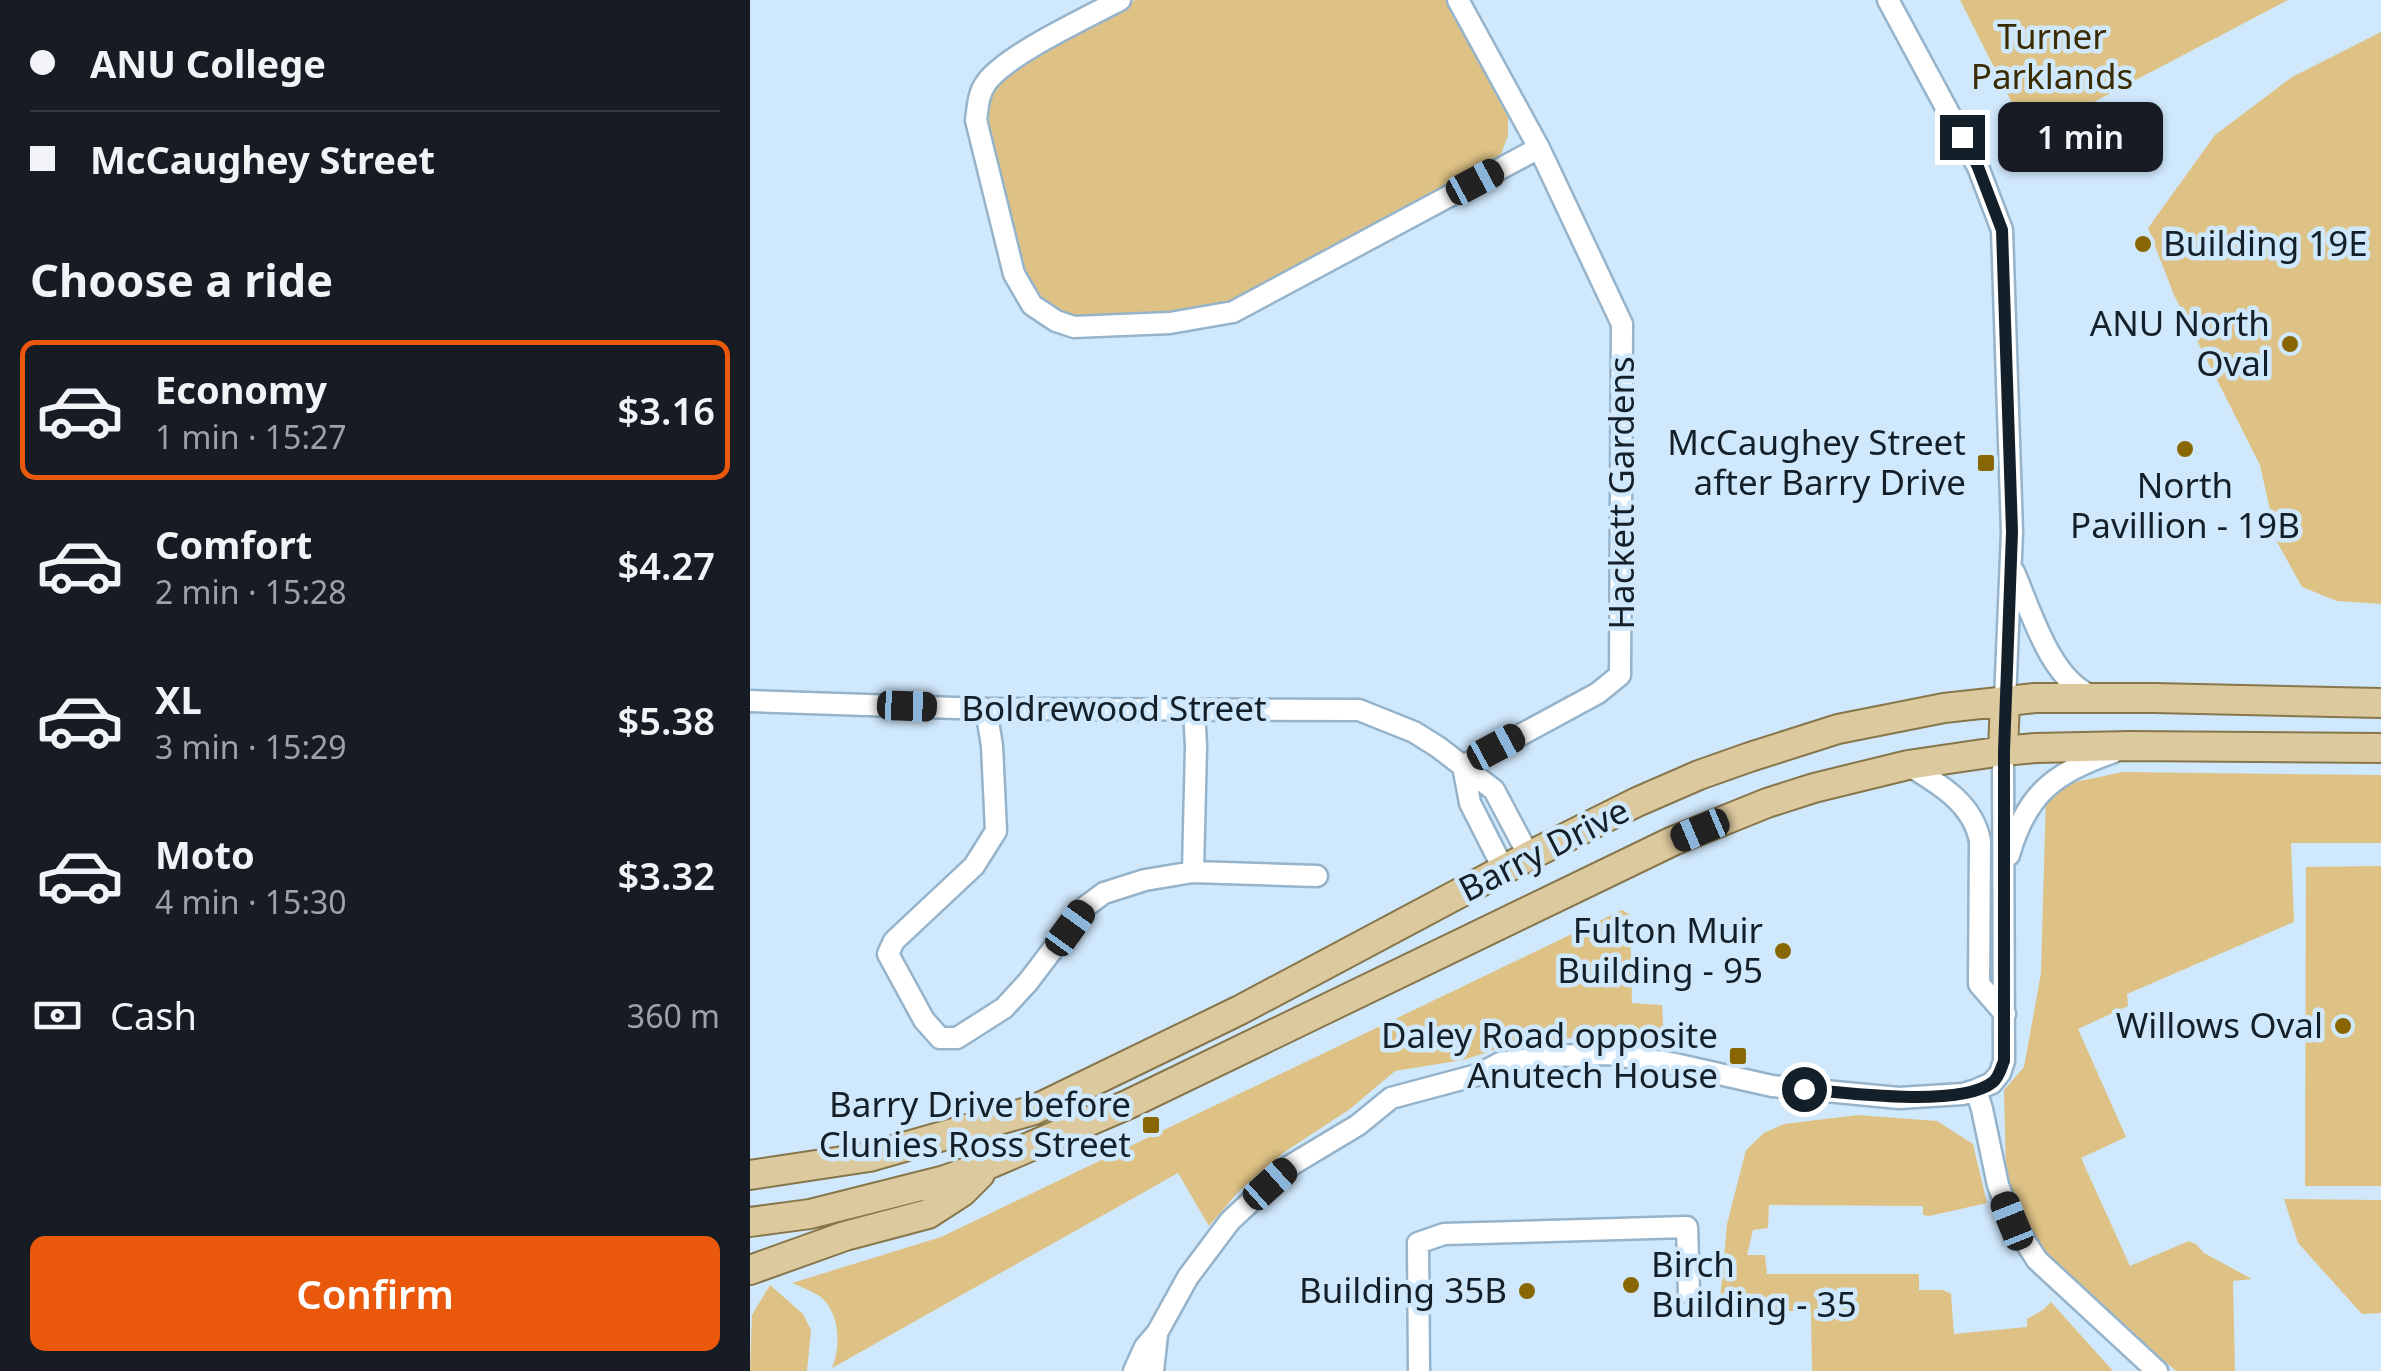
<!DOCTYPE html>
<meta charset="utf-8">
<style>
body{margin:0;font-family:"Noto Sans",sans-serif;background:#20242c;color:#f1f3f6;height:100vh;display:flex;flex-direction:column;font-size:38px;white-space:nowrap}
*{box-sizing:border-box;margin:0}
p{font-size:32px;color:#9ea1a6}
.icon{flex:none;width:55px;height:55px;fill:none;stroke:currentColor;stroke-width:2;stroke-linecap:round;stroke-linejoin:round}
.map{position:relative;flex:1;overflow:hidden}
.sheet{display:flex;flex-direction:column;background:#171b24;width:750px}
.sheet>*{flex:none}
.top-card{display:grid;align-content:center;height:220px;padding:0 30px;background:#171b24}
.end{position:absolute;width:45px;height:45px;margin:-22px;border:12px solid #142029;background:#fff;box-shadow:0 0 0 5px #fff}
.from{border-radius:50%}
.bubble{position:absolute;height:70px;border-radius:15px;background:#171b24;box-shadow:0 2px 8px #0004;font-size:32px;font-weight:600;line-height:70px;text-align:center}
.car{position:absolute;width:30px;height:60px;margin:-30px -15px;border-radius:12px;box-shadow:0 0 8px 2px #0007;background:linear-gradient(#222 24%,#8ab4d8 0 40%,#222 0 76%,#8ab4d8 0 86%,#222 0)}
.top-card b{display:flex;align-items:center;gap:35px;height:95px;font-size:38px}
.top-card b+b{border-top:2px solid #363941}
.top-card i{width:25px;height:25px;background:#f1f3f6}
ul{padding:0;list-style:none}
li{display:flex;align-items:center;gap:30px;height:140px;margin:0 20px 15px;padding:0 10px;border:5px solid transparent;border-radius:15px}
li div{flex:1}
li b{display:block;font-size:38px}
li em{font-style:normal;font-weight:600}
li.active{border-color:#ea580c}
li>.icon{width:90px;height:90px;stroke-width:1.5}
h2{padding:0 30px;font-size:45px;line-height:120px}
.pay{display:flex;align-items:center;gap:25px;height:110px;padding:0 30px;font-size:38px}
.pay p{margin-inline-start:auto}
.button{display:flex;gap:20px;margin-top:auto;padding:20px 30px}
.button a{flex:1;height:115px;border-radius:15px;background:#ea580c;color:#fff;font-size:40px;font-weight:600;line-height:115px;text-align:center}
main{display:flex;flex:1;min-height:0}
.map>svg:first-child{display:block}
.green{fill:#dec285}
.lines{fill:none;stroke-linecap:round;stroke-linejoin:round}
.minor-casing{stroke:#95b3ca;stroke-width:25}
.major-casing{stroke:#87764b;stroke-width:32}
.minor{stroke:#fff;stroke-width:20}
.major{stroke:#dcc99e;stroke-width:28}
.route{stroke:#142029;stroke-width:12}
.poi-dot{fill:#886703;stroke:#d0e8fc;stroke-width:4}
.labels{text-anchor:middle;stroke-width:9;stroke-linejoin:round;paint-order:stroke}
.park-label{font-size:35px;fill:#3b2b01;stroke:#d0e8fc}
.poi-label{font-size:35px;fill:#142029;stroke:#d0e8fc;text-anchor:end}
.street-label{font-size:35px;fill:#142029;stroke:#d0e8fc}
</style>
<main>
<section class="sheet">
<div class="top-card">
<b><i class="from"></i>ANU College</b>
<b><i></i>McCaughey Street</b>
</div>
<h2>Choose a ride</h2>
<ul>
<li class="active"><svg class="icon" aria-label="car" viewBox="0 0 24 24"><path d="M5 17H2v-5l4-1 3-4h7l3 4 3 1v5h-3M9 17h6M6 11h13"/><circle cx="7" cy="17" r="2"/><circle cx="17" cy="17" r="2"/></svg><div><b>Economy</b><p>1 min · 15:27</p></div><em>$3.16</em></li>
<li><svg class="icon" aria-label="car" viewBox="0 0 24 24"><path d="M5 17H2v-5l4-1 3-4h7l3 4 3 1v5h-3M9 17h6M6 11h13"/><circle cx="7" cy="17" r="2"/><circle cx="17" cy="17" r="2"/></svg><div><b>Comfort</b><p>2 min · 15:28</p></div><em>$4.27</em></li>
<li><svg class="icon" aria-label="car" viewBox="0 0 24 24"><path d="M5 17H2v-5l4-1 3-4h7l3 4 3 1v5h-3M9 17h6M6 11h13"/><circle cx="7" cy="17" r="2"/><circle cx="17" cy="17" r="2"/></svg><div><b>XL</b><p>3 min · 15:29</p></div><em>$5.38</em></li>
<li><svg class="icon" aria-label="car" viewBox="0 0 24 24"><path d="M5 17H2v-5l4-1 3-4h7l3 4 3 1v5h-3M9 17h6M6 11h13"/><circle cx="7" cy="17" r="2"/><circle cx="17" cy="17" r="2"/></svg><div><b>Moto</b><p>4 min · 15:30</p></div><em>$3.32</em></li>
</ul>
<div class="pay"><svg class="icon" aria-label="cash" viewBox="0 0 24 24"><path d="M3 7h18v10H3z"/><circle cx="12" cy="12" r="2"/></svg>Cash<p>360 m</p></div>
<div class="button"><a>Confirm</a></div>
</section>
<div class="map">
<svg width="1631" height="1371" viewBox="0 0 1631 1371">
<rect width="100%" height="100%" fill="#d0e8fc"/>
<path class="green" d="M 385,0 L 696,0 L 758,117 L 758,136 L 751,154 L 489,300 L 458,309 L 337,317 L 306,312 L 295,306 L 277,280 L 239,125 L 239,94 L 265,64 Z
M 1210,0 L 1538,0 L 1281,135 L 1259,97 Z
M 1631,32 L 1631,604 L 1587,601 L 1552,587 L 1527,542 L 1510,465 L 1424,295 L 1398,228 L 1465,135 L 1542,77 Z
M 1373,772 L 1631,775 L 1631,843 L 1541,843 L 1544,922 L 1377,994 L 1378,1006 L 1328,1029 L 1376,1137 L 1331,1158 L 1380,1266 L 1439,1241 L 1447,1245 L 1454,1253 L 1502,1279 L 1483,1281 L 1485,1371 L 1426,1371 L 1327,1286 L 1298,1256 L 1274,1218 L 1256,1176 L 1254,1090 L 1274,1067 L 1291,973 L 1296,794 L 1311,785 Z
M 1631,866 L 1631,1186 L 1555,1186 L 1556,867 Z
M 872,910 L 880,915 L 882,1003 L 912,1005 L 914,1039 L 861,1034 L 791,1041 L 748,1049 L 713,1060 L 645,1071 L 600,1109 L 533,1153 L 489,1191 L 459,1226 L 428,1173 L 82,1368 C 91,1346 90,1315 72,1298 C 65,1292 51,1287 42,1283 L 191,1237 Z
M 1108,1115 L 1187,1121 L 1223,1144 L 1237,1203 L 1179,1216 L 1173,1215 L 1173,1206 L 1019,1205 L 1018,1228 L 1003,1230 L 997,1255 L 1015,1255 L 1017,1274 L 1169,1274 L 1169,1290 L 1193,1290 L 1201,1294 L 1204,1334 L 1277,1327 L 1277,1319 L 1293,1310 L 1301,1302 L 1363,1371 L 1062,1371 L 1061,1311 L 991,1311 L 970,1300 L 977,1224 L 996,1150 L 1014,1133 L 1034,1124 Z
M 1534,1199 L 1631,1200 L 1631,1313 L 1612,1314 L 1548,1243 Z
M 20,1285 L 53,1314 L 61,1330 L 57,1371 L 0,1371 L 2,1315 Z"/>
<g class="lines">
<g class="minor-casing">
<path id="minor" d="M 370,0 C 338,17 254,56 236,83 C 228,94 228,107 226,120 L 264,274 L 282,305 L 306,321 L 324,327 L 420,323 L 483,312 L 789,148
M 708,0 L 789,148 L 872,324 L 870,675 L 848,693 L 713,766
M 1138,0 L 1228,167 L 1252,230 L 1262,532 L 1255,700
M 1264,572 C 1281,611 1300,679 1342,696
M 0,701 L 236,709 L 609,710 L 664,732 L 688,747 L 744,790 L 779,856
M 236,709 L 242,746 L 246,831 L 224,866 L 144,941 L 138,954 L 174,1020 L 190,1038 L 207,1038 L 254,1008 L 278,982 L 335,907 L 354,893 L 395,880 L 443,872 L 567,876
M 1158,765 C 1189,784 1223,803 1230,841 L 1229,984 L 1255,1014
M 713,766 L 720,803 L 754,870
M 1259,855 C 1277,792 1305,773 1364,752
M 443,872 L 446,746 L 444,709
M 1226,1090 L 1232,1109 L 1248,1185 L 1262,1221 L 1287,1260 L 1407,1371
M 384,1371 L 395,1347 L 407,1333 L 438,1277 L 480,1221 L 538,1167 L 608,1125 L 641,1098 L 727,1075 L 750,1063 L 804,1056 L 859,1054 L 925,1064 L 1022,1086 L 1149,1098 L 1213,1094 L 1226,1090 L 1242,1083 L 1250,1073 L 1254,1061 L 1253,751
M 403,1371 L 407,1335
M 669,1371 L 668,1243 L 694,1234 L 937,1227 L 939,1293"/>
</g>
<g class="major-casing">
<path id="major" d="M 1253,751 L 1255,700
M 0,1175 L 119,1157 L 284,1110 L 490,1010 L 779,856 L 887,802 L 949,775 L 1000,757 L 1088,729 L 1194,708 L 1285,698 L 1404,698 L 1631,703
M 0,1222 L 60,1214 L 195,1180 L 242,1163 L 379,1104 L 923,841 L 1017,803 L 1064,788 L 1158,765 L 1253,751 L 1286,748 L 1380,746 L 1631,748
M 0,1270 L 95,1236 L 178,1214 L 212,1192 L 230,1174"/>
</g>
<use href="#minor" class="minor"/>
<use href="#major" class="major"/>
</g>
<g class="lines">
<path class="route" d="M 1054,1089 C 1095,1093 1211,1108 1243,1082 C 1249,1077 1251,1068 1254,1061 L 1254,751 L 1262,532 L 1252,230 L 1228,167 L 1212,137"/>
</g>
<g class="poi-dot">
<circle cx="1393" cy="244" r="10"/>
<circle cx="1540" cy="344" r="10"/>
<circle cx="1435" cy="449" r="10"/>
<rect x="1226" y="453" width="20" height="20" rx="5"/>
<circle cx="1033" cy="951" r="10"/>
<circle cx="1593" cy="1026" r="10"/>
<rect x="978" y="1046" width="20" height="20" rx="5"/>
<rect x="391" y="1115" width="20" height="20" rx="5"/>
<circle cx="881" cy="1285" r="10"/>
<circle cx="777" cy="1291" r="10"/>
</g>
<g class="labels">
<g class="park-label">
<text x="1302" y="49">Turner<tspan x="1302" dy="40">Parklands</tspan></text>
</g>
<g class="poi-label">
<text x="1413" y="256" text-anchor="start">Building 19E</text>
<text x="1520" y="336">ANU North<tspan x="1520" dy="40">Oval</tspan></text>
<text x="1216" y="455">McCaughey Street<tspan x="1216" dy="40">after Barry Drive</tspan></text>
<text x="1435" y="498" text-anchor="middle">North<tspan x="1435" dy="40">Pavillion - 19B</tspan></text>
<text x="1013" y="943">Fulton Muir<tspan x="1013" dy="40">Building - 95</tspan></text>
<text x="1573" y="1038">Willows Oval</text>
<text x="968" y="1048">Daley Road opposite<tspan x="968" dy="40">Anutech House</tspan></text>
<text x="381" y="1117">Barry Drive before<tspan x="381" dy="40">Clunies Ross Street</tspan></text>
<text x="901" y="1277" text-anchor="start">Birch<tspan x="901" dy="40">Building - 35</tspan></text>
<text x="757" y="1303">Building 35B</text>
</g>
<g class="street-label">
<text transform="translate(872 493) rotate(-90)" y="12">Hackett Gardens</text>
<text x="364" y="721">Boldrewood Street</text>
<text transform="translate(794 850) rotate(-27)" y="12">Barry Drive</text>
</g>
</g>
</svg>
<i class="end from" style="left:1054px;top:1089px"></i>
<i class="end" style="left:1212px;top:137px"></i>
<div class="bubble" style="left:1248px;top:102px;width:165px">1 min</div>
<i class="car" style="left:725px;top:182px;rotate:62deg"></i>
<i class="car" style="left:157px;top:706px;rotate:92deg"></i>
<i class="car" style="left:746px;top:747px;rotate:62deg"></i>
<i class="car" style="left:950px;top:830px;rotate:247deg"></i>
<i class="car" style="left:320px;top:928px;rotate:36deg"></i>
<i class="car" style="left:520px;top:1184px;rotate:48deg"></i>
<i class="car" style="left:1262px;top:1221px;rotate:338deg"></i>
</div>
</main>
